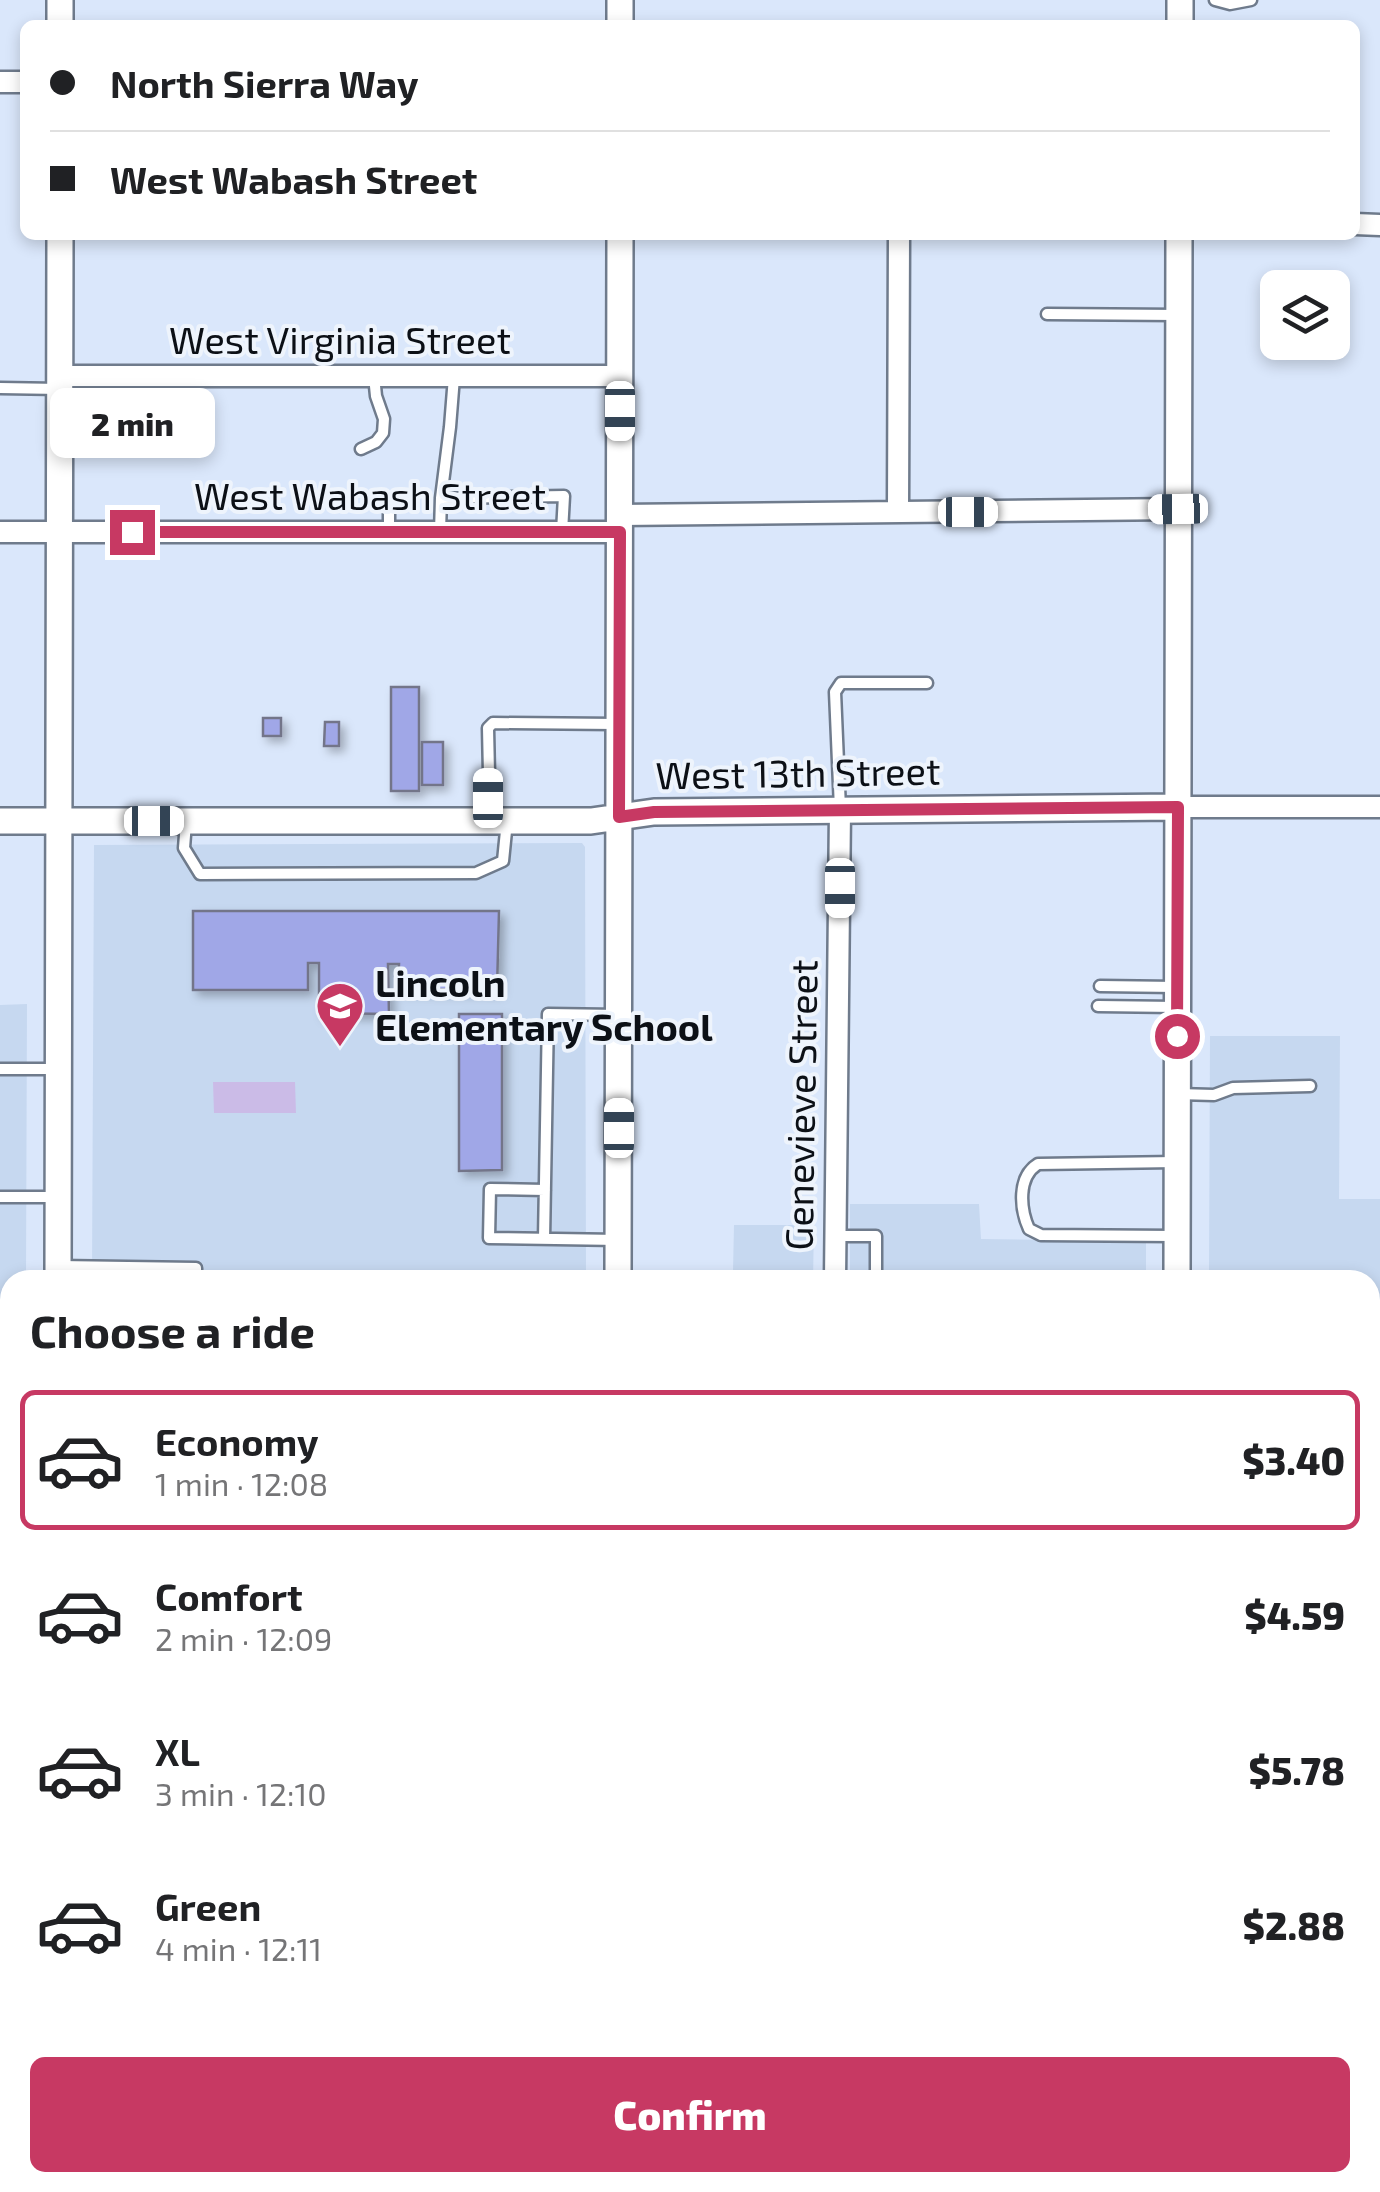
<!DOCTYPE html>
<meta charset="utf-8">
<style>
body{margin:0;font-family:"Exo 2",sans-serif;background:#f2f2f2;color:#202124;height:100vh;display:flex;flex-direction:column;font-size:38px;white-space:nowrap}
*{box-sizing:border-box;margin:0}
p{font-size:32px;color:#757577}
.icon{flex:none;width:55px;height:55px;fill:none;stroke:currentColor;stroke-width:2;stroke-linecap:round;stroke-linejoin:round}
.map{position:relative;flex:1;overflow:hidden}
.panel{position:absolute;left:0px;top:1270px;width:1380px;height:922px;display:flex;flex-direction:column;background:#fff;border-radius:30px 30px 0 0;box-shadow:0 5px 15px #0003}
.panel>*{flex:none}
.guide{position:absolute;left:20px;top:20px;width:1340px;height:220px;border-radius:15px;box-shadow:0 5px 15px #0003;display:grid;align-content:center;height:220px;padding:0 30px;background:#fff}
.tools{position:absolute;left:1260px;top:270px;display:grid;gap:20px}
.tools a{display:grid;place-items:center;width:90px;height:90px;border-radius:15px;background:#fff;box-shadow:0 5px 15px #0003;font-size:50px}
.end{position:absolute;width:45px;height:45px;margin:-22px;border:12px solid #c73963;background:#fff;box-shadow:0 0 0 5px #fff}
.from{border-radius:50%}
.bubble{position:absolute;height:70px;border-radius:15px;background:#fff;box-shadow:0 5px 15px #0003;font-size:32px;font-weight:800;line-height:70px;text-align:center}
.car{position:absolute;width:30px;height:60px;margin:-30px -15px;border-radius:12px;box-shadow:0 0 8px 2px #0007;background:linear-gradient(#fff 24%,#345 0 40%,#fff 0 76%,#345 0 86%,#fff 0)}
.guide b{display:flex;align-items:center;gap:35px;height:95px;font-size:38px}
.guide b+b{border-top:2px solid #e0e0e0}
.guide i{width:25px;height:25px;background:#202124}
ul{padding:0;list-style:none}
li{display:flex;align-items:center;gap:30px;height:140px;margin:0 20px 15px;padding:0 10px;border:5px solid transparent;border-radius:15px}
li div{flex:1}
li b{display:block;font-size:38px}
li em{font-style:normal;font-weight:800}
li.on{border-color:#c73963}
li>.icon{width:90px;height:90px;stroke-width:1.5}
h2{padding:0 30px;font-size:45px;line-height:120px}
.action{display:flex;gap:20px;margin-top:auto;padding:20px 30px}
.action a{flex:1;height:115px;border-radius:15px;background:#c73963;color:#fff;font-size:40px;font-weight:800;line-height:115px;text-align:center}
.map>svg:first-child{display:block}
.built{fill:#c6d8f0}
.green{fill:#cbbbe7}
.building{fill:#a0a7e7;stroke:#737589;stroke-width:2.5;filter:url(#shadow)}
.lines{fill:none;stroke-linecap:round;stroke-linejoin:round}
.service-casing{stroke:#6f7b8c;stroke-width:15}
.minor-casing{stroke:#6f7b8c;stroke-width:25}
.tertiary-casing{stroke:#6f7b8c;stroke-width:30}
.primary-casing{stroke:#fff;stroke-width:38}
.service{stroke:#fff;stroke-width:10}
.minor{stroke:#fff;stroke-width:20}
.tertiary{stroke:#fff;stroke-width:25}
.primary{stroke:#c0e5fb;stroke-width:32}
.route{stroke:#c73963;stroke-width:12}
.labels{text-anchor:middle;stroke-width:8;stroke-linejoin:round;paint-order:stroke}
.street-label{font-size:38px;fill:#0c1016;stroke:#eef4fc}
.poi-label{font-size:38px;font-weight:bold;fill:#0c1016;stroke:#eef4fc;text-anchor:start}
</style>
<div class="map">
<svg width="1380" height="2192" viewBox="0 0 1380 2192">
<defs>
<filter id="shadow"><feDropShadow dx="5" dy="5" stdDeviation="5" flood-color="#0004"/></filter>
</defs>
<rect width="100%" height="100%" fill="#dae7fb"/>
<path class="built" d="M 582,843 L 585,847 L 586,1280 L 92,1280 L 94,845 Z
M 27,1004 L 26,1280 L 10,1280 L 10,1374 L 0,1374 L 0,1005 Z
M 1210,1036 L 1340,1036 L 1339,1199 L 1380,1199 L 1380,1375 L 1370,1375 L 1370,1280 L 1209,1280 Z
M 850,1204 L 979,1204 L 981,1239 L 1146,1241 L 1146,1280 L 850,1280 Z
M 734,1225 L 814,1225 L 813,1280 L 652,1280 L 652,1270 L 733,1271 Z
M 0,1442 L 10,1442 L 10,1566 L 0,1566 Z
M 1370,1442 L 1380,1442 L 1380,1602 L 1370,1602 Z"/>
<path class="green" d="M 213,1082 L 295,1082 L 296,1113 L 214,1113 Z"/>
<path class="building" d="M 391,687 L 419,687 L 419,791 L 391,791 Z
M 263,718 L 281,718 L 281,736 L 263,736 Z
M 325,722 L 339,722 L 339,746 L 324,746 Z
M 422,742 L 443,742 L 443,785 L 422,785 Z
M 193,911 L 499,911 L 497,990 L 398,989 L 399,964 L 388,964 L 389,1014 L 319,1013 L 319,963 L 308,963 L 308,990 L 193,990 Z
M 459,1014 L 502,1014 L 502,1170 L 459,1171 Z"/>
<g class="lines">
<g class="service-casing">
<path id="service" d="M 1215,0 L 1230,4 L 1251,0
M 1047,314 L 1178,315
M 454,377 L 450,427 L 441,498 L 564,496 L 562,532
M 0,388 L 60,389
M 361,449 L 376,442 L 383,433 L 384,419 L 376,396 L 374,376
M 389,504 L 389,532
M 440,532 L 441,498
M 840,809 L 835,692 L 841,683 L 927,683
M 490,820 L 488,728 L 493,723 L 617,724
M 186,822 L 184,848 L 200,874 L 476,873 L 503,861 L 507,821
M 1100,986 L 1176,987
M 1098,1006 L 1176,1007
M 0,1069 L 58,1069
M 1178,1094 L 1214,1095 L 1233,1088 L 1310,1086
M 545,1190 L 490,1189 L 489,1238 L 619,1240
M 0,1197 L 57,1197
M 836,1236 L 876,1236 L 876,1280
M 1174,1236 L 1041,1235 L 1029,1229 C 1020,1209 1017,1177 1038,1164 L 1176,1162
M 544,1239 L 548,1014 L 618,1015
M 59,1266 L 196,1268 L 196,1280
M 1124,1280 L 1177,1279
M 0,1324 L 10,1324
M 0,1532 L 10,1532
M 209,2182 L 209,2192"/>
</g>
<g class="minor-casing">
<path id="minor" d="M 0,82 L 25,82
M 1355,224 L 1380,225
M 61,376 L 620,376
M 898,512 L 899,235
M 619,515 L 1179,509
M 0,532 L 619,532
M 1178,807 L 1380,807
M 835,1280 L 840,810
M 0,1955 L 10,1955
M 1370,1955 L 1380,1955
M 348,2182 L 348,2192"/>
</g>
<g class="tertiary-casing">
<path id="tertiary" d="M 60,25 L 60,0
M 620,25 L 620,0
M 1180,25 L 1180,0
M 0,821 L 591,821 L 654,812 L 1178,807
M 58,1280 L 60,235
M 618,1280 L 620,235
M 1177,1280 L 1179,235
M 61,2182 L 61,2192
M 619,2182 L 619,2192
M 1177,2182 L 1177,2192"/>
</g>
<g class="primary-casing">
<path id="primary" d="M 0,1409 L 10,1409
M 1370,1409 L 1380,1409"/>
</g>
<use href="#service" class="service"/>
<use href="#minor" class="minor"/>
<use href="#tertiary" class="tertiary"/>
<use href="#primary" class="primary"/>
</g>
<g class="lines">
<path class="route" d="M 132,532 L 620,532 L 619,817 L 654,812 L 1178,807 L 1177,1036"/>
</g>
<defs>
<g id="school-pin" transform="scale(2.5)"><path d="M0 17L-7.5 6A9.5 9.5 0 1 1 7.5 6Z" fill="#c73963" stroke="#eef4fc"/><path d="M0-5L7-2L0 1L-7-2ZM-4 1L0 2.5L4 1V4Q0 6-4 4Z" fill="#fff"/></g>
</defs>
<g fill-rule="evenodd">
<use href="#school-pin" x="340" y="1006"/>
</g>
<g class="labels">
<g class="street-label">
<text x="340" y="354">West Virginia Street</text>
<text x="370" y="510">West Wabash Street</text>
<text transform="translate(798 774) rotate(-1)" y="13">West 13th Street</text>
<text transform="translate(802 1105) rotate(-89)" y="13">Genevieve Street</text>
</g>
<g class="poi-label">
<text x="375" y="997">Lincoln<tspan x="375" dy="44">Elementary School</tspan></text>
</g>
</g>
</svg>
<div class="tools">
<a><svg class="icon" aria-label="layers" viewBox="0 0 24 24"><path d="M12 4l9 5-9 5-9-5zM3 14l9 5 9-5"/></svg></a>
</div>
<i class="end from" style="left:1177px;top:1036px"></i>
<i class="end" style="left:132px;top:532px"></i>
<div class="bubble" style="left:50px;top:388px;width:165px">2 min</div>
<i class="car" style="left:620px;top:411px;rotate:180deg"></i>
<i class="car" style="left:1178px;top:509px;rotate:269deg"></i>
<i class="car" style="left:968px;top:512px;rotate:90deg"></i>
<i class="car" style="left:488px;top:798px;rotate:0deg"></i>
<i class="car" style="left:154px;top:821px;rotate:90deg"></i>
<i class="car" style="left:840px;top:888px;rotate:180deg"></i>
<i class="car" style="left:619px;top:1128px;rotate:0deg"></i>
<div class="guide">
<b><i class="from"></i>North Sierra Way</b>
<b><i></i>West Wabash Street</b>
</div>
<section class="panel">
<h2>Choose a ride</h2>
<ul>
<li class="on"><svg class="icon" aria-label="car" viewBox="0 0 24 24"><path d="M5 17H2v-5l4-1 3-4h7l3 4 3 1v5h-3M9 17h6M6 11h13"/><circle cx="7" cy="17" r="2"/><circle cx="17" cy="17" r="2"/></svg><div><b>Economy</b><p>1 min · 12:08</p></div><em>$3.40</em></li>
<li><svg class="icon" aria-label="car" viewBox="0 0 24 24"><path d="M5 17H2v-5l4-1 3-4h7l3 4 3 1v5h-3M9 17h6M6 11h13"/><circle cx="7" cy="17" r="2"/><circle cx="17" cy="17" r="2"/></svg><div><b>Comfort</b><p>2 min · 12:09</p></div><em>$4.59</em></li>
<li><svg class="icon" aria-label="car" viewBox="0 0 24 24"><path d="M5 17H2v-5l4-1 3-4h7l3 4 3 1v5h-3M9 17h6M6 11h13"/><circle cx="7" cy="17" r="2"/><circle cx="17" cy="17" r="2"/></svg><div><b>XL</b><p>3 min · 12:10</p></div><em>$5.78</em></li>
<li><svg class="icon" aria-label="car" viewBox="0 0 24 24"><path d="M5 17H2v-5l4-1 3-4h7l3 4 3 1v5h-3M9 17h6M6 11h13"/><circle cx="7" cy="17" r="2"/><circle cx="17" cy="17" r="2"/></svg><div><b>Green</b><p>4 min · 12:11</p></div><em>$2.88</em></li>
</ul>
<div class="action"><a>Confirm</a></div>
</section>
</div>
